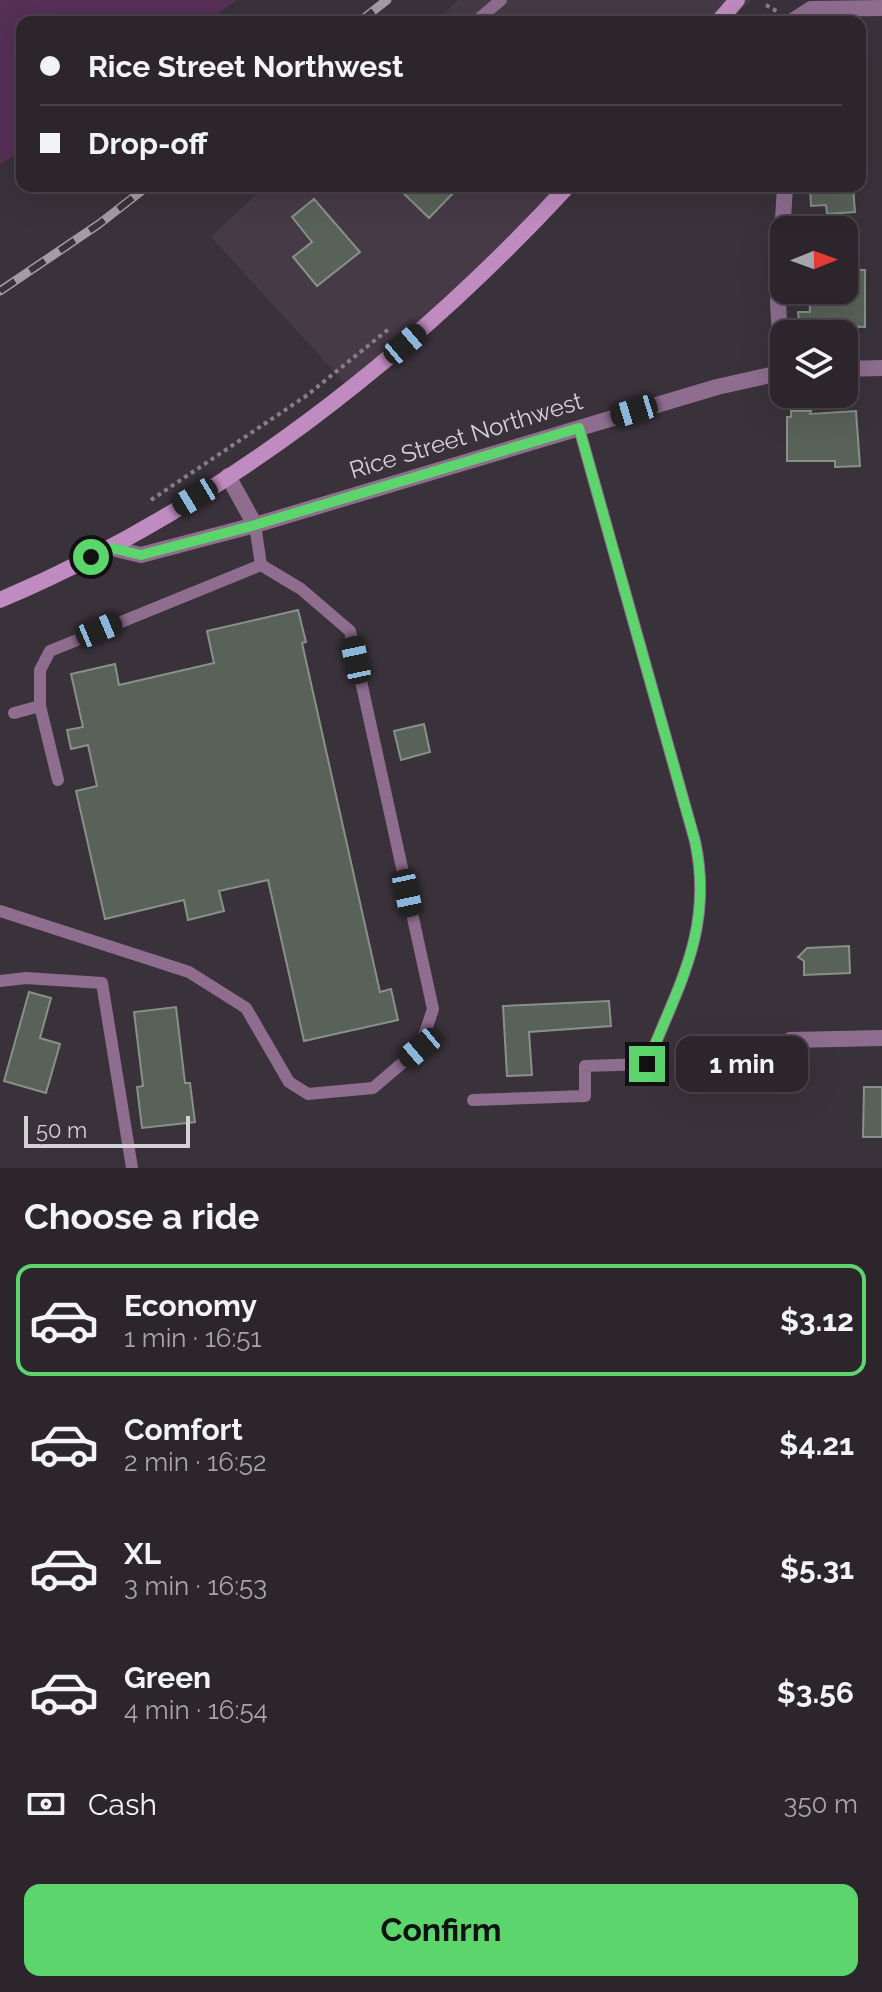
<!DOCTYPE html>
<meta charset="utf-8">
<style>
body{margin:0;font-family:Raleway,sans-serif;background:#342e34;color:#f1f3f6;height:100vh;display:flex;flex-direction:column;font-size:30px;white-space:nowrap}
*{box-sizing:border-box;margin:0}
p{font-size:26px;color:#a6a5a9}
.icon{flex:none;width:44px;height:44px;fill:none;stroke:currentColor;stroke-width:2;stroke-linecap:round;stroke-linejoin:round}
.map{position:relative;height:1168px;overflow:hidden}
.drawer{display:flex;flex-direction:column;background:#2c262c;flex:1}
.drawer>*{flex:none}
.hud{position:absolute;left:16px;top:16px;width:850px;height:176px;border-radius:16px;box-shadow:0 8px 32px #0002,0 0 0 2px #484348;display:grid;align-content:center;height:176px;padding:0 24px;background:#2c262c}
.needle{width:52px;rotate:89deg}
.controls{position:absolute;left:770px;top:216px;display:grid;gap:16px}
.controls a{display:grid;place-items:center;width:88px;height:88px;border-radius:16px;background:#2c262c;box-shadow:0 8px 32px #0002,0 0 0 2px #484348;font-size:40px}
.scale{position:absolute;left:24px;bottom:20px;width:166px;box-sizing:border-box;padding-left:8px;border:4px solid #d6d1d6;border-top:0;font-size:22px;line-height:28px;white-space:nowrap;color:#d6d1d6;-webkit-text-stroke:6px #3a323a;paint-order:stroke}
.end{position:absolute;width:36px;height:36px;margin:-18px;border:10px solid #5cd56d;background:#111;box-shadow:0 0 0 4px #111}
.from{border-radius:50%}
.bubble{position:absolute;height:56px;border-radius:16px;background:#2c262c;box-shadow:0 8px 32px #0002,0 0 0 2px #484348;font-size:26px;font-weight:700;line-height:56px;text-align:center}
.car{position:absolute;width:24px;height:48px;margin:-24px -12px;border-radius:10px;box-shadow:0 0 6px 2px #0007;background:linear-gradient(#222 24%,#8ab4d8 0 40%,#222 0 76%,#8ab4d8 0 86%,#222 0)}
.hud b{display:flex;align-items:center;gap:28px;height:76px;font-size:30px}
.hud b+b{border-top:2px solid #484348}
.hud i{width:20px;height:20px;background:#f1f3f6}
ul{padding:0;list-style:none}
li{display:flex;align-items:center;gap:24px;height:112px;margin:0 16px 12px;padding:0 8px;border:4px solid transparent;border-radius:16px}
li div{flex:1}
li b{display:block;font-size:30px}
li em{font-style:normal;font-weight:700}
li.current{border-color:#5cd56d}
li>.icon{width:72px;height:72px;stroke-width:1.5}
h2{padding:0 24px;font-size:36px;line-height:96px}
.pay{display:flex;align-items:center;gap:20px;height:88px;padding:0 24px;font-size:30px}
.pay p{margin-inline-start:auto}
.cta{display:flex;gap:16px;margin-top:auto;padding:16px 24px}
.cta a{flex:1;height:92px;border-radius:16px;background:#5cd56d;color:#111;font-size:32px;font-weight:700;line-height:92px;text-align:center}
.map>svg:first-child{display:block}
.built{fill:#473a47}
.green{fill:#563057}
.building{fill:#596259;stroke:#879188;stroke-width:2}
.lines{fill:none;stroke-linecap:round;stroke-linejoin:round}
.path{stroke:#857e85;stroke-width:4;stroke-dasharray:4 4;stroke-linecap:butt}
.service{stroke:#8e6d8e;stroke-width:12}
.minor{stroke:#8e6d8e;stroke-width:16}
.secondary{stroke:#bf8bc0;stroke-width:16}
.rail-casing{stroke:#a39da3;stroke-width:9}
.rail{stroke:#3a323a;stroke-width:6;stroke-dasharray:18;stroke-linecap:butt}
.route{stroke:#5cd56d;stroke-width:10}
.labels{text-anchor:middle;stroke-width:8;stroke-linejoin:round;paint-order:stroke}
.street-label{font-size:24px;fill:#d6d1d6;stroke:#3a323a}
</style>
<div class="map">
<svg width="882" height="1168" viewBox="0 0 882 1168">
<rect width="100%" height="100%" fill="#3a323a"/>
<path class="built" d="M 458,0 L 751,0 L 729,22 L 435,22 Z
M 265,186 L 571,186 L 354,393 L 211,237 Z"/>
<path class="green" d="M 0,0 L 237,0 L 205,22 L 22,22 L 22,149 L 0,165 Z"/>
<path class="building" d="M 396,186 L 460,186 L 429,218 Z
M 853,186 L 855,212 L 827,214 L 826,205 L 811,206 L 810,188 Z
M 314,199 L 360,252 L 317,286 L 293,257 L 312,242 L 292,217 Z
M 846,270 L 865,270 L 865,327 L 838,326 L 839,332 L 834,334 L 800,334 L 798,312 L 810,312 L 809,290 L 845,290 Z
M 791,411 L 811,411 L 810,414 L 856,411 L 860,466 L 835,467 L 835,461 L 787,461 L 787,417 L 791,417 Z
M 298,610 L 306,642 L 302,643 L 380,992 L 391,989 L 398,1020 L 304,1041 L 268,880 L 219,891 L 224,911 L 188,920 L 184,900 L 105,919 L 76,791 L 97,786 L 88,745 L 71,749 L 67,730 L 83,727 L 71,674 L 115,664 L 119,685 L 214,663 L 207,631 Z
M 424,724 L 430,752 L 401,760 L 394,731 Z
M 849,946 L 850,973 L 804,975 L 804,961 L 798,957 L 807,948 Z
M 29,992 L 51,998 L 40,1038 L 60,1044 L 46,1093 L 4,1081 Z
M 609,1001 L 611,1026 L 529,1032 L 532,1075 L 507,1076 L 503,1006 Z
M 176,1007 L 185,1083 L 190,1083 L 195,1122 L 142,1128 L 137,1087 L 143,1086 L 134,1012 Z
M 864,1087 L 882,1087 L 882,1137 L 863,1137 Z"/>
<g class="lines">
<path class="path" d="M 766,5 L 778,12
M 151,500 L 306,396 L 390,328"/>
<path class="service" d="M 475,22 L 501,0
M 40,706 L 40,670 L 50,651 L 261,565
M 14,713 L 40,706 L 58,780
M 0,911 L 189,972 L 246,1008 L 289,1082 L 308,1094 L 373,1088 L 420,1048 L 433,1009 L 350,631 L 301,589 L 261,565 L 255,525
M 0,981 L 26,978 L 102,983 L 132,1168
M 473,1100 L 585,1096 L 585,1066 L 647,1064 C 678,986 714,929 695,841 L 579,428"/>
<path class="minor" d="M 791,22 L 811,9 L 882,8
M 844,369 L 882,368
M 782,372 L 778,303 L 785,186
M 228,476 L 255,525 L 717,387 L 784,372
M 112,548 L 141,555 L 255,525
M 790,1040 L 882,1038"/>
<path class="secondary" d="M 718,22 L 737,0
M 0,600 C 217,508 409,358 568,186"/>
<g class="rail-casing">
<path id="rail" d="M 359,22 L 387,0
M 0,291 L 99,224 L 148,186"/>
</g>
<use href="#rail" class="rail"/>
</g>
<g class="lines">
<path class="route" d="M 91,557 L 112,548 L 141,555 L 255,525 L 579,428 L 695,841 C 714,929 678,986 647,1064"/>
</g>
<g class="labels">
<g class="street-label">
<text transform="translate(466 436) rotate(-17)" y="8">Rice Street Northwest</text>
</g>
</g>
</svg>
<div class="controls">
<a><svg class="needle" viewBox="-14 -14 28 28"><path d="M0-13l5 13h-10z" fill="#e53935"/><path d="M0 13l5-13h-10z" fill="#a6a5a9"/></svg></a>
<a><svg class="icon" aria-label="layers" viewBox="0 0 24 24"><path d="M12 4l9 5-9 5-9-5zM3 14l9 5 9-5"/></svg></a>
</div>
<div class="scale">50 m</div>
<i class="end from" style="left:91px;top:557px"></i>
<i class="end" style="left:647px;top:1064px"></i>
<div class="bubble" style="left:676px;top:1036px;width:132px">1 min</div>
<i class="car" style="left:405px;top:344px;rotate:50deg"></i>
<i class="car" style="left:634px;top:411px;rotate:253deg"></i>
<i class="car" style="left:195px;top:497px;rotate:239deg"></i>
<i class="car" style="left:99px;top:630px;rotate:67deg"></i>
<i class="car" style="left:356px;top:660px;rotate:348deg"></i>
<i class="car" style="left:407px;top:893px;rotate:168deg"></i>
<i class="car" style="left:420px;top:1048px;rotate:230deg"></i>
<div class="hud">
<b><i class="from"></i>Rice Street Northwest</b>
<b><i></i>Drop-off</b>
</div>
</div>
<section class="drawer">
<h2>Choose a ride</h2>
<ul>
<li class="current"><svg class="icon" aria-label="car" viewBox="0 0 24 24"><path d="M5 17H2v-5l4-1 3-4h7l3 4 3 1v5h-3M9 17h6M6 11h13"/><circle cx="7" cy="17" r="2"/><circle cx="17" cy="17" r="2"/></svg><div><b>Economy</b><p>1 min · 16:51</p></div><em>$3.12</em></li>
<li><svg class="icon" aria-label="car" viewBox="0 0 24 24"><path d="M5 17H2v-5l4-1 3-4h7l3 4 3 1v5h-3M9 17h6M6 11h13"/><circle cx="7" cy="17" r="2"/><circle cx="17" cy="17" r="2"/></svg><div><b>Comfort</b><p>2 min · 16:52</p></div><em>$4.21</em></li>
<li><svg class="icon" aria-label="car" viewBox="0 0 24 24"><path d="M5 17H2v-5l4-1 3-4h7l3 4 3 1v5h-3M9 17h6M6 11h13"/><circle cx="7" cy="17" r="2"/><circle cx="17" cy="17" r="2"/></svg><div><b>XL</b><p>3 min · 16:53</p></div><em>$5.31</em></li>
<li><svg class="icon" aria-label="car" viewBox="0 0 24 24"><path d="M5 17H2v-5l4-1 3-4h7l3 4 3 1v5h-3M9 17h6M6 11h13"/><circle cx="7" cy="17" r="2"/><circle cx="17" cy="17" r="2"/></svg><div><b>Green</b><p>4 min · 16:54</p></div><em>$3.56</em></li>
</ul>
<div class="pay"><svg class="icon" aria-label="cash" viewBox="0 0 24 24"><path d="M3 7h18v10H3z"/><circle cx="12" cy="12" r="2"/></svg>Cash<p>350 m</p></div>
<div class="cta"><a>Confirm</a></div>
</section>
